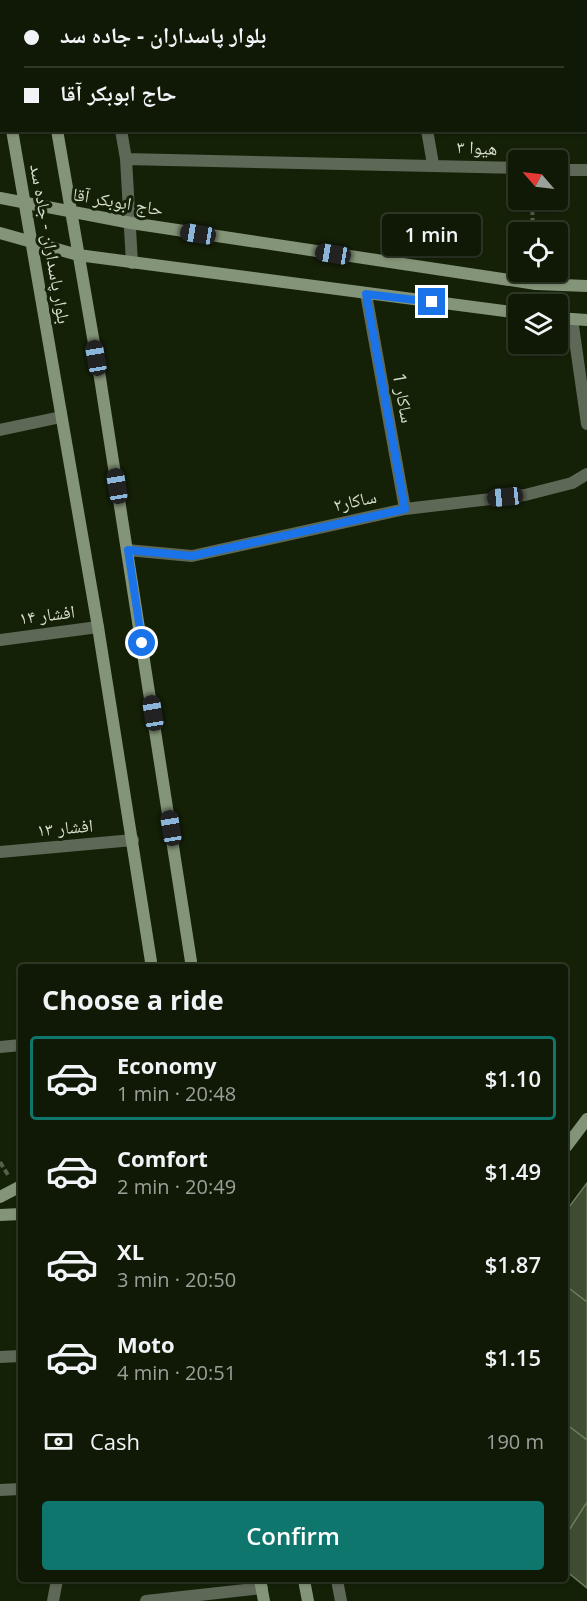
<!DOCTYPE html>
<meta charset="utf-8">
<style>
body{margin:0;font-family:"Open Sans","Noto Naskh Arabic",sans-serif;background:#18220f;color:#f1f3f6;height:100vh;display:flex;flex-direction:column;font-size:22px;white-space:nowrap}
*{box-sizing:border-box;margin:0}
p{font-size:20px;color:#9ba09a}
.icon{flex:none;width:33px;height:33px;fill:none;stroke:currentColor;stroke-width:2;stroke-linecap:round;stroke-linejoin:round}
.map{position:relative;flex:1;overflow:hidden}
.side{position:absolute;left:18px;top:964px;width:550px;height:618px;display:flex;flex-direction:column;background:#0f1905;border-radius:6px;box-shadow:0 2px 4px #0004,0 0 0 2px #2f3827}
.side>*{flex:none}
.guide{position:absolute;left:0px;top:0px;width:588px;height:132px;box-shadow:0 2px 4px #0004,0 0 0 2px #2f3827;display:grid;align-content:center;height:132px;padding:0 24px;background:#0f1905}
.needle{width:39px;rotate:298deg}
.fabs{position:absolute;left:508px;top:150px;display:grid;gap:12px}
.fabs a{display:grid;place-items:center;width:60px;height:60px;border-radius:6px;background:#0f1905;box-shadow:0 2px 4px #0004,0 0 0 2px #2f3827;font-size:30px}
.end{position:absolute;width:27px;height:27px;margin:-14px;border:8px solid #1a73e8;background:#fff;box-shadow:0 0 0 3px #fff}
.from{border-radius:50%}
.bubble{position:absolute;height:42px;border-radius:6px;background:#0f1905;box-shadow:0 2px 4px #0004,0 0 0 2px #2f3827;font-size:20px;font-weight:600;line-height:42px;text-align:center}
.car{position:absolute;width:18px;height:36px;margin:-18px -9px;border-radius:8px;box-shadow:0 0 4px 2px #0007;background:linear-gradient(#222 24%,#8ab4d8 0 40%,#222 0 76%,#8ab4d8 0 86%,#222 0)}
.guide b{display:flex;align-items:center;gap:21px;height:57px;font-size:22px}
.guide b+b{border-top:2px solid #2f3827}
.guide i{width:15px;height:15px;background:#f1f3f6}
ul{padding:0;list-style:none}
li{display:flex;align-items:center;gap:18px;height:84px;margin:0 12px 9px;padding:0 12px;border:3px solid transparent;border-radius:6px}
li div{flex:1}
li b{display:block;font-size:22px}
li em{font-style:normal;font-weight:600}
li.current{border-color:#0f766e}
li>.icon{width:54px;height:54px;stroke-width:1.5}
h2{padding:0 24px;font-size:27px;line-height:72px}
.pay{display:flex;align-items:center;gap:15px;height:66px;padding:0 24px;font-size:22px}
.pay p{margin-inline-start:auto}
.primary-button{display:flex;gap:12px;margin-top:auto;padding:12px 24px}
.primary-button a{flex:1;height:69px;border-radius:6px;background:#0f766e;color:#fff;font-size:24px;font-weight:600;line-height:69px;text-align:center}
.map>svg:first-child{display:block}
.building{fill:#3e4c31;stroke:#6c7c5f;stroke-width:1.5}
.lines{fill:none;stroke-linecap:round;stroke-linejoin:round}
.path{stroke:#546049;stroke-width:4;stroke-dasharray:6 3;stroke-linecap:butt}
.street{stroke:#5e6857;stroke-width:12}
.secondary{stroke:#849478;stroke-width:12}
.route{stroke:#1a73e8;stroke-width:8}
.labels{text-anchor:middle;stroke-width:6;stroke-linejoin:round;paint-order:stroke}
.street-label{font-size:18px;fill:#d5dece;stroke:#142107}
</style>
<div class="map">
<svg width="587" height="1601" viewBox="0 0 587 1601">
<rect width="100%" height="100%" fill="#142107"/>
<path class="building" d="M 587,1183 L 587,1302 L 566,1286 L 566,1211 Z
M 566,1286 L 587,1302 L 587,1440 L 566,1424 Z
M 566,1424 L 587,1440 L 587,1502 L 566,1535 Z
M 587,1502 L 587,1588 L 566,1571 L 566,1535 Z"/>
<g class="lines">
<path class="path" d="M 532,200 L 533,232
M 0,1162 L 8,1175"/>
<path class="street" d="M 96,0 L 96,2
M 403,0 L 403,2
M 121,130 L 126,159 L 132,263
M 427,130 L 433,164
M 126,159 L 519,168
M 558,170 L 587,170
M 366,294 L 405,509
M 572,319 L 587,424
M 0,430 L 61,417
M 127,550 L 192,556 L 405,509 L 525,495 L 572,483 L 587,474
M 0,640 L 98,627
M 0,852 L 133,840
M 0,1047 L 21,1045
M 0,1357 L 21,1356
M 0,1490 L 21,1489
M 337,1580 L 341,1601
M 53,1601 L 57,1580
M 146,1601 L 262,1588"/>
<path class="secondary" d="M 35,0 L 35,2
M 0,49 L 2,58
M 12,130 L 98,627 L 152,968
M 57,130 L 100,378 L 192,968
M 0,198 L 131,223 L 536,284 L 587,286
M 0,233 L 78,255 L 519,313
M 558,318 L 587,320
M 566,1147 L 587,1119
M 0,1197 L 21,1186
M 0,1215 L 21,1214
M 260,1580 L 264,1601
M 304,1580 L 308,1601"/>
</g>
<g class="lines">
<path class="route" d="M 142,643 L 128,550 L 192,556 L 405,509 L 366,294 L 432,302"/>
</g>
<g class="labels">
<g class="street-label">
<text transform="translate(477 148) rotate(3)" y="6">هیوا ۳</text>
<text transform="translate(118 202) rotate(10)" y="6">حاج ابوبکر آقا</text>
<text transform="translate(50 244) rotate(80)" y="6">بلوار پاسداران - جاده سد</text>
<text transform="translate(403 398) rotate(80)" y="6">ساکار 1</text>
<text transform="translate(355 501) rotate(-12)" y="6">ساکار۲</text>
<text transform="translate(47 615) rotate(-7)" y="6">افشار ۱۴</text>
<text transform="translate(65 828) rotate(-5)" y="6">افشار ۱۳</text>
</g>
</g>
</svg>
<div class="fabs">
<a><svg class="needle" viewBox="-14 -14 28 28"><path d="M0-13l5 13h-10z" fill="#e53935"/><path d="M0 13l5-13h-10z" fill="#9ba09a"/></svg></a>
<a><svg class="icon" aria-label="locate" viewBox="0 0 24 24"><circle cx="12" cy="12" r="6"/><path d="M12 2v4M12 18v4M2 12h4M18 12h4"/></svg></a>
<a><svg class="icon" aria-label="layers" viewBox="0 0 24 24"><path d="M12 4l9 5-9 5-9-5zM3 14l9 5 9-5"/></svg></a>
</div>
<i class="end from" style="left:142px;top:643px"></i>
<i class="end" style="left:432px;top:302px"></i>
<div class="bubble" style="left:382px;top:214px;width:99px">1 min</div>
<i class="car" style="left:198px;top:234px;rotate:279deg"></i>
<i class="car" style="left:333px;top:254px;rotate:279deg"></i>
<i class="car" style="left:96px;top:358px;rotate:350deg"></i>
<i class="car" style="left:117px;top:486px;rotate:351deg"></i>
<i class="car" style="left:505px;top:497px;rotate:264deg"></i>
<i class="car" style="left:153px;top:713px;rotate:351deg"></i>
<i class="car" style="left:171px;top:828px;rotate:351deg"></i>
<div class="guide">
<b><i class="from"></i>بلوار پاسداران - جاده سد</b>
<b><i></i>حاج ابوبکر آقا</b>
</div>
<section class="side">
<h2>Choose a ride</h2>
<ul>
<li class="current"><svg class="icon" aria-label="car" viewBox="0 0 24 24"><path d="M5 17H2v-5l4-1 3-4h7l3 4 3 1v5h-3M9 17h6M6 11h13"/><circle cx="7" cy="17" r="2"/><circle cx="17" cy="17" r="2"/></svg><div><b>Economy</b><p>1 min · 20:48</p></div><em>$1.10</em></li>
<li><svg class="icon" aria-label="car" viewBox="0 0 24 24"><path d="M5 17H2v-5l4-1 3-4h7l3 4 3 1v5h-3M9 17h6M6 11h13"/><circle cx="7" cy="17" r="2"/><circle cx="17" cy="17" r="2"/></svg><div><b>Comfort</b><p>2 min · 20:49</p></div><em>$1.49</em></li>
<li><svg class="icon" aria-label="car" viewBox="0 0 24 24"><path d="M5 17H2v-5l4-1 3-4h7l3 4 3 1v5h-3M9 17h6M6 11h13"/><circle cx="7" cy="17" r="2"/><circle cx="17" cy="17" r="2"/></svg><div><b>XL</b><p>3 min · 20:50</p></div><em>$1.87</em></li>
<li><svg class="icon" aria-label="car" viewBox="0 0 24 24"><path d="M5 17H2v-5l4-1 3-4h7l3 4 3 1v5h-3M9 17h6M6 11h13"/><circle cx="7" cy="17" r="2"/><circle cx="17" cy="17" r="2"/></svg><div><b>Moto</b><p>4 min · 20:51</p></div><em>$1.15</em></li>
</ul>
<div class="pay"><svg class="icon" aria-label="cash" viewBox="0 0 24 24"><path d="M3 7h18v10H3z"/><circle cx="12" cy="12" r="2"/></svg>Cash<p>190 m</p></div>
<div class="primary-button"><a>Confirm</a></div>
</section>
</div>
